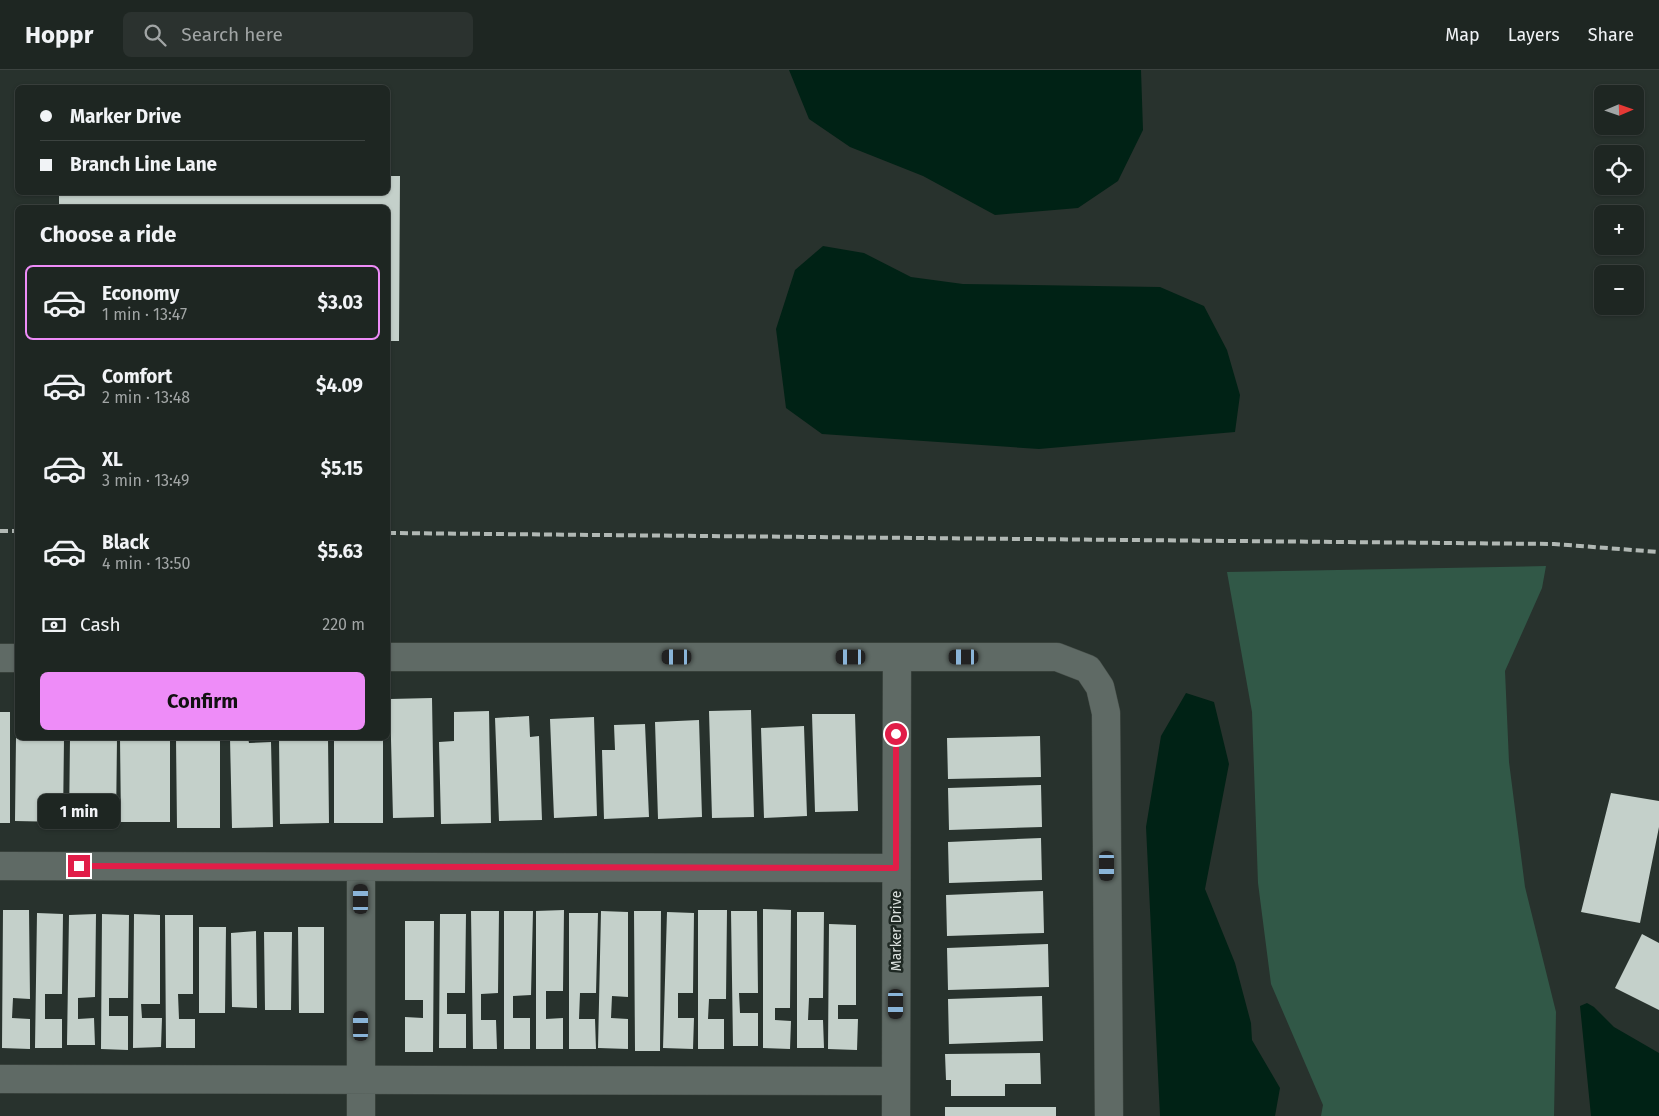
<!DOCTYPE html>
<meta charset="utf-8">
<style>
body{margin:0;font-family:"Fira Sans",sans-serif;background:#2b322f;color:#f1f3f6;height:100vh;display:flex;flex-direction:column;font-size:19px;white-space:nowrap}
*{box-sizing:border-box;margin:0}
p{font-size:16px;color:#a1a5a5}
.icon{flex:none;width:28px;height:28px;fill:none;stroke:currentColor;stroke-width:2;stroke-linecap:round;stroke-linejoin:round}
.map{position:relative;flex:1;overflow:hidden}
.drawer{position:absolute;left:15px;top:135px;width:375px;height:535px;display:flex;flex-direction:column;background:#1e2622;border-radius:8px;box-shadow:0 1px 4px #0004,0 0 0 1px #3c4340}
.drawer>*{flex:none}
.guide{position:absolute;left:15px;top:15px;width:375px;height:110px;border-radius:8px;box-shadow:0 1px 4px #0004,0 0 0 1px #3c4340;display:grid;align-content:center;height:110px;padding:0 25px;background:#1e2622}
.needle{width:32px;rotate:88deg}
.tools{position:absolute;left:1594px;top:15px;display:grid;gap:10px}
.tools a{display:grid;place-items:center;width:50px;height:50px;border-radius:8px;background:#1e2622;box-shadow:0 1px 4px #0004,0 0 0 1px #3c4340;font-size:25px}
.end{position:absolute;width:22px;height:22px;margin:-11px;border:6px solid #e11d48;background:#fff;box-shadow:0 0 0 2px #fff}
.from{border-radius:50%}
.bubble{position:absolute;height:35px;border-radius:8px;background:#1e2622;box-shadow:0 1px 4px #0004,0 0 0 1px #3c4340;font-size:16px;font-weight:700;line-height:35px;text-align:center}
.car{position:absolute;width:15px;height:30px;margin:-15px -8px;border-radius:6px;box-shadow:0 0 4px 1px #0007;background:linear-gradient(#222 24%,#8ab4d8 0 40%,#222 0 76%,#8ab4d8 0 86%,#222 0)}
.guide b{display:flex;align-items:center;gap:18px;height:48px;font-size:19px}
.guide b+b{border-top:1px solid #3c4340}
.guide i{width:12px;height:12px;background:#f1f3f6}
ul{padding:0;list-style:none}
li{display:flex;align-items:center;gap:15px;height:75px;margin:0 10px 8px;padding:0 15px;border:2px solid transparent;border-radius:8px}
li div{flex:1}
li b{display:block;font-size:19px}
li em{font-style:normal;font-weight:700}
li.on{border-color:#ee8cf8}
li>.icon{width:45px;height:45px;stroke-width:1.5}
h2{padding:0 25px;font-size:22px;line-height:60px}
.pay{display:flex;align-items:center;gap:12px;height:55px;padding:0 25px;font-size:19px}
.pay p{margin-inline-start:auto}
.primary-button{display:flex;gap:10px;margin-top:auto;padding:10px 25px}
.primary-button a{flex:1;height:58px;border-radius:8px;background:#ee8cf8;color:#111;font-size:20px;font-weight:700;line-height:58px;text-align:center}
header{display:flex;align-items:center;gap:30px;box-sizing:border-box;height:70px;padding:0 25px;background:#1e2622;border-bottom:1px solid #3c4340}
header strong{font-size:24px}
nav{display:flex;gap:28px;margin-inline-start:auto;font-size:18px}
.search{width:350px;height:45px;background:#2b322f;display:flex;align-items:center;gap:12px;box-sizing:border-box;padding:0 18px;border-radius:8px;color:#a1a5a5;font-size:19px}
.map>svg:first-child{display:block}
.green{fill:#315847}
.water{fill:#002215}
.building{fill:#c4d0ca}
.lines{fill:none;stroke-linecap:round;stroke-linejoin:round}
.minor-casing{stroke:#464e49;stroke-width:29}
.minor{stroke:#5f6a65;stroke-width:28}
.rail{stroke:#b1b8b4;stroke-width:4;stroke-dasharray:8 4;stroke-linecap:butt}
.route{stroke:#e11d48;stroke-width:6}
.labels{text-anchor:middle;stroke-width:5;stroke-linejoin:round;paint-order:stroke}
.street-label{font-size:14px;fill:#dbe1de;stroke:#1e2823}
</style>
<header>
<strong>Hoppr</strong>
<div class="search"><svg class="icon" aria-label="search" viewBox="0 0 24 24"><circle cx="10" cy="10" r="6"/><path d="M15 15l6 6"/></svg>Search here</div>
<nav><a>Map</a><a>Layers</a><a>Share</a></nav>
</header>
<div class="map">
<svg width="1659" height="1046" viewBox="0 0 1659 1046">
<rect width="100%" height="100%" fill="#28322d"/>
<path class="green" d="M 1546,496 L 1542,518 L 1505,601 L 1509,692 L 1525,817 L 1556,942 L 1554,1046 L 1321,1046 L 1323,1035 L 1271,914 L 1258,813 L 1252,642 L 1227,502 Z"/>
<path class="water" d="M 789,0 L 1141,0 L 1143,60 L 1118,111 L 1078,138 L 995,145 L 923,106 L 850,77 L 809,49 Z
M 823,176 L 864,183 L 911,207 L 963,214 L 1160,217 L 1204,236 L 1227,280 L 1240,325 L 1235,362 L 1039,379 L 822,364 L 786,338 L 776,259 L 795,200 Z
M 1186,623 L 1214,632 L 1229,694 L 1205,819 L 1235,893 L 1251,953 L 1252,970 L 1280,1018 L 1275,1046 L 1160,1046 L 1146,757 L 1161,666 Z
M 1587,933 L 1594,937 L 1614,957 L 1659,983 L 1659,1046 L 1591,1046 L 1580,936 Z"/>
<path class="building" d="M 388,106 L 400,106 L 399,271 L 388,271 L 388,138 L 59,138 L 59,122 L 388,122 Z
M 432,628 L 434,747 L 393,748 L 390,629 Z
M 751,640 L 754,747 L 712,748 L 709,641 Z
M 489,641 L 491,753 L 441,754 L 439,672 L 454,671 L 454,642 Z
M 0,642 L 10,642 L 10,753 L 0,753 Z
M 812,644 L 855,644 L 858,741 L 815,742 Z
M 529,646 L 530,667 L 539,666 L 542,750 L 499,751 L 495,648 Z
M 594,647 L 597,746 L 554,748 L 550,649 Z
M 699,650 L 702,747 L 658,749 L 655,652 Z
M 645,654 L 649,747 L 604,749 L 602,680 L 615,680 L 614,655 Z
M 804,656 L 807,746 L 764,748 L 761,658 Z
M 1040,666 L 1041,707 L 948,709 L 947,668 Z
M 16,668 L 64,668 L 63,752 L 15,751 Z
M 70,668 L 117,668 L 116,755 L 69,754 Z
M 120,668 L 170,668 L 170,752 L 121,752 Z
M 176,668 L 220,668 L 220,758 L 177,758 Z
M 230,668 L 248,668 L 249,673 L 271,672 L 273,757 L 232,758 Z
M 279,668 L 328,668 L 329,753 L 280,754 Z
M 334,668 L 383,668 L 383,753 L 334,753 Z
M 1041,715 L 1042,757 L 949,760 L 948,718 Z
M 1611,723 L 1659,731 L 1659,757 L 1640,853 L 1581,842 Z
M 1041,768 L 1042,810 L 949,813 L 948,772 Z
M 1043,821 L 1044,863 L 947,866 L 946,825 Z
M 763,839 L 791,840 L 790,938 L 775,938 L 775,950 L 791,951 L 790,979 L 763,978 Z
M 3,840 L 29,840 L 30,929 L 13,928 L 12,948 L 30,949 L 30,979 L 2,978 Z
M 564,840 L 563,921 L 546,921 L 546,949 L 563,948 L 563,979 L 536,979 L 536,841 Z
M 698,840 L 727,840 L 726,929 L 709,929 L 708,949 L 724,949 L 724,979 L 698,979 Z
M 471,841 L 499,841 L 498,923 L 481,924 L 481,950 L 496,950 L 497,979 L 473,979 Z
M 504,841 L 533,841 L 531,925 L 513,926 L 513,948 L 530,948 L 530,979 L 504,979 Z
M 601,841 L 628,842 L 628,927 L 612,926 L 611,948 L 628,949 L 628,979 L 598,978 Z
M 634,841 L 661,841 L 660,981 L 635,981 Z
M 731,841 L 757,841 L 758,923 L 739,923 L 740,943 L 758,943 L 758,976 L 733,976 Z
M 667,842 L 694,843 L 693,923 L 678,923 L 678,948 L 694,948 L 693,979 L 663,978 Z
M 797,842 L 824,842 L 823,928 L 809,928 L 808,950 L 823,950 L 824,978 L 797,978 Z
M 37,843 L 63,844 L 62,924 L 45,924 L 45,949 L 62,949 L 62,978 L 35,978 Z
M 569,843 L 598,843 L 596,923 L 580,923 L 579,949 L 595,949 L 596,979 L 569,979 Z
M 96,844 L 95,927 L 78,928 L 78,949 L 94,948 L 95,975 L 67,975 L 69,845 Z
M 102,844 L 129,845 L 128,928 L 109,928 L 109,946 L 128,946 L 128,980 L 101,979 Z
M 134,844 L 160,845 L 160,934 L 141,934 L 142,948 L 162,948 L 161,977 L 133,978 Z
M 440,844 L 466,844 L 465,923 L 447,923 L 447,944 L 466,944 L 466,978 L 439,978 Z
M 165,845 L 193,845 L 193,924 L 178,924 L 179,949 L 195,949 L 195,978 L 166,978 Z
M 405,851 L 434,851 L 433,982 L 405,982 L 405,947 L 423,948 L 423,930 L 405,930 Z
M 829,854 L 856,855 L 856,935 L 838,935 L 838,949 L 858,949 L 857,980 L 828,979 Z
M 199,857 L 226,857 L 225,943 L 199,943 Z
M 298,857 L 324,857 L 324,943 L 299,943 Z
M 256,861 L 257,938 L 232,937 L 231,863 Z
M 264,862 L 292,862 L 291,940 L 265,940 Z
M 1642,864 L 1659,873 L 1659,940 L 1615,918 Z
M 1048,874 L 1049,917 L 948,920 L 947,878 Z
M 1042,926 L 1043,971 L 949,974 L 948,929 Z
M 1040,983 L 1041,1014 L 1005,1014 L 1005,1026 L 951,1026 L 951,1010 L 946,1010 L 945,984 Z
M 945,1037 L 1056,1037 L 1056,1046 L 945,1046 Z"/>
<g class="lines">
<g class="minor-casing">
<path id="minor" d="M 388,587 L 1057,587 L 1088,599 L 1100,617 L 1106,643 L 1109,1046
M 0,588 L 18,588
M 0,796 L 896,798
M 361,797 L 361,1046
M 0,1009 L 896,1011
M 896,1046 L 897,587"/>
</g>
<use href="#minor" class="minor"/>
<path class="rail" d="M 0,461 L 18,461
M 388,463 L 1554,474 L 1659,482"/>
</g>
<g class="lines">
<path class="route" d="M 79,796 L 896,798 L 896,664"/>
</g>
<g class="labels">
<g class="street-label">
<text transform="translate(896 861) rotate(-90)" y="5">Marker Drive</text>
</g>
</g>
</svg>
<div class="tools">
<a><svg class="needle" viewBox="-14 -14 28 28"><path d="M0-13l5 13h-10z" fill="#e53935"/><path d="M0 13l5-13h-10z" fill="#a1a5a5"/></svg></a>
<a><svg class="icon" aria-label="locate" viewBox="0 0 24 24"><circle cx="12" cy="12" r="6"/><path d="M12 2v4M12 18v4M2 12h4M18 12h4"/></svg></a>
<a>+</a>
<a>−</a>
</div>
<i class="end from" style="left:896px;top:664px"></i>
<i class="end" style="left:79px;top:796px"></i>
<div class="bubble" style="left:38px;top:724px;width:82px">1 min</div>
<i class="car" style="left:677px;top:587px;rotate:270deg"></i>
<i class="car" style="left:851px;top:587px;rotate:270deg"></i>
<i class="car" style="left:964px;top:587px;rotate:270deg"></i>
<i class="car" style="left:1107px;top:796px;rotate:180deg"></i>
<i class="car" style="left:361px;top:829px;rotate:0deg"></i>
<i class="car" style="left:896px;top:934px;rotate:180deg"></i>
<i class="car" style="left:361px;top:956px;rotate:0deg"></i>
<div class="guide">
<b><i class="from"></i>Marker Drive</b>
<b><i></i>Branch Line Lane</b>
</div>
<section class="drawer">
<h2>Choose a ride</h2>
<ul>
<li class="on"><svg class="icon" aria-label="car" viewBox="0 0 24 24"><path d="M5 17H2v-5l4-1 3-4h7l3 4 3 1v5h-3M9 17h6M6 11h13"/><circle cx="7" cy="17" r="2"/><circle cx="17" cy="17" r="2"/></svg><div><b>Economy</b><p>1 min · 13:47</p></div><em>$3.03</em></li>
<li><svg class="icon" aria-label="car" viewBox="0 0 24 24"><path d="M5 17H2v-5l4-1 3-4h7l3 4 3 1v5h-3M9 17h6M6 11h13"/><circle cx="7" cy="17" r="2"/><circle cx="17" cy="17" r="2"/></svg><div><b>Comfort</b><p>2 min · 13:48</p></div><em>$4.09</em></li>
<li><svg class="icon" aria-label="car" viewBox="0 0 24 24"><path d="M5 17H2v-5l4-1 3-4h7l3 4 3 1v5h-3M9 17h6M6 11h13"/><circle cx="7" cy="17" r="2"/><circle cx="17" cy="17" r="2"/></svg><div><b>XL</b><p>3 min · 13:49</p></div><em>$5.15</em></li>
<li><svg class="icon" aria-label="car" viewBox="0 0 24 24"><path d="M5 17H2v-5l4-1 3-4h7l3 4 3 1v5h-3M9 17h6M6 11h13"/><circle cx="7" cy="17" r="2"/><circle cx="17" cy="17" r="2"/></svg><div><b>Black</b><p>4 min · 13:50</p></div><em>$5.63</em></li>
</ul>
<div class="pay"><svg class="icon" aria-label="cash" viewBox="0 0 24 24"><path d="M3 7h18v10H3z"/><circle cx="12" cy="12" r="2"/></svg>Cash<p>220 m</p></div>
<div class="primary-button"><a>Confirm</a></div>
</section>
</div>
